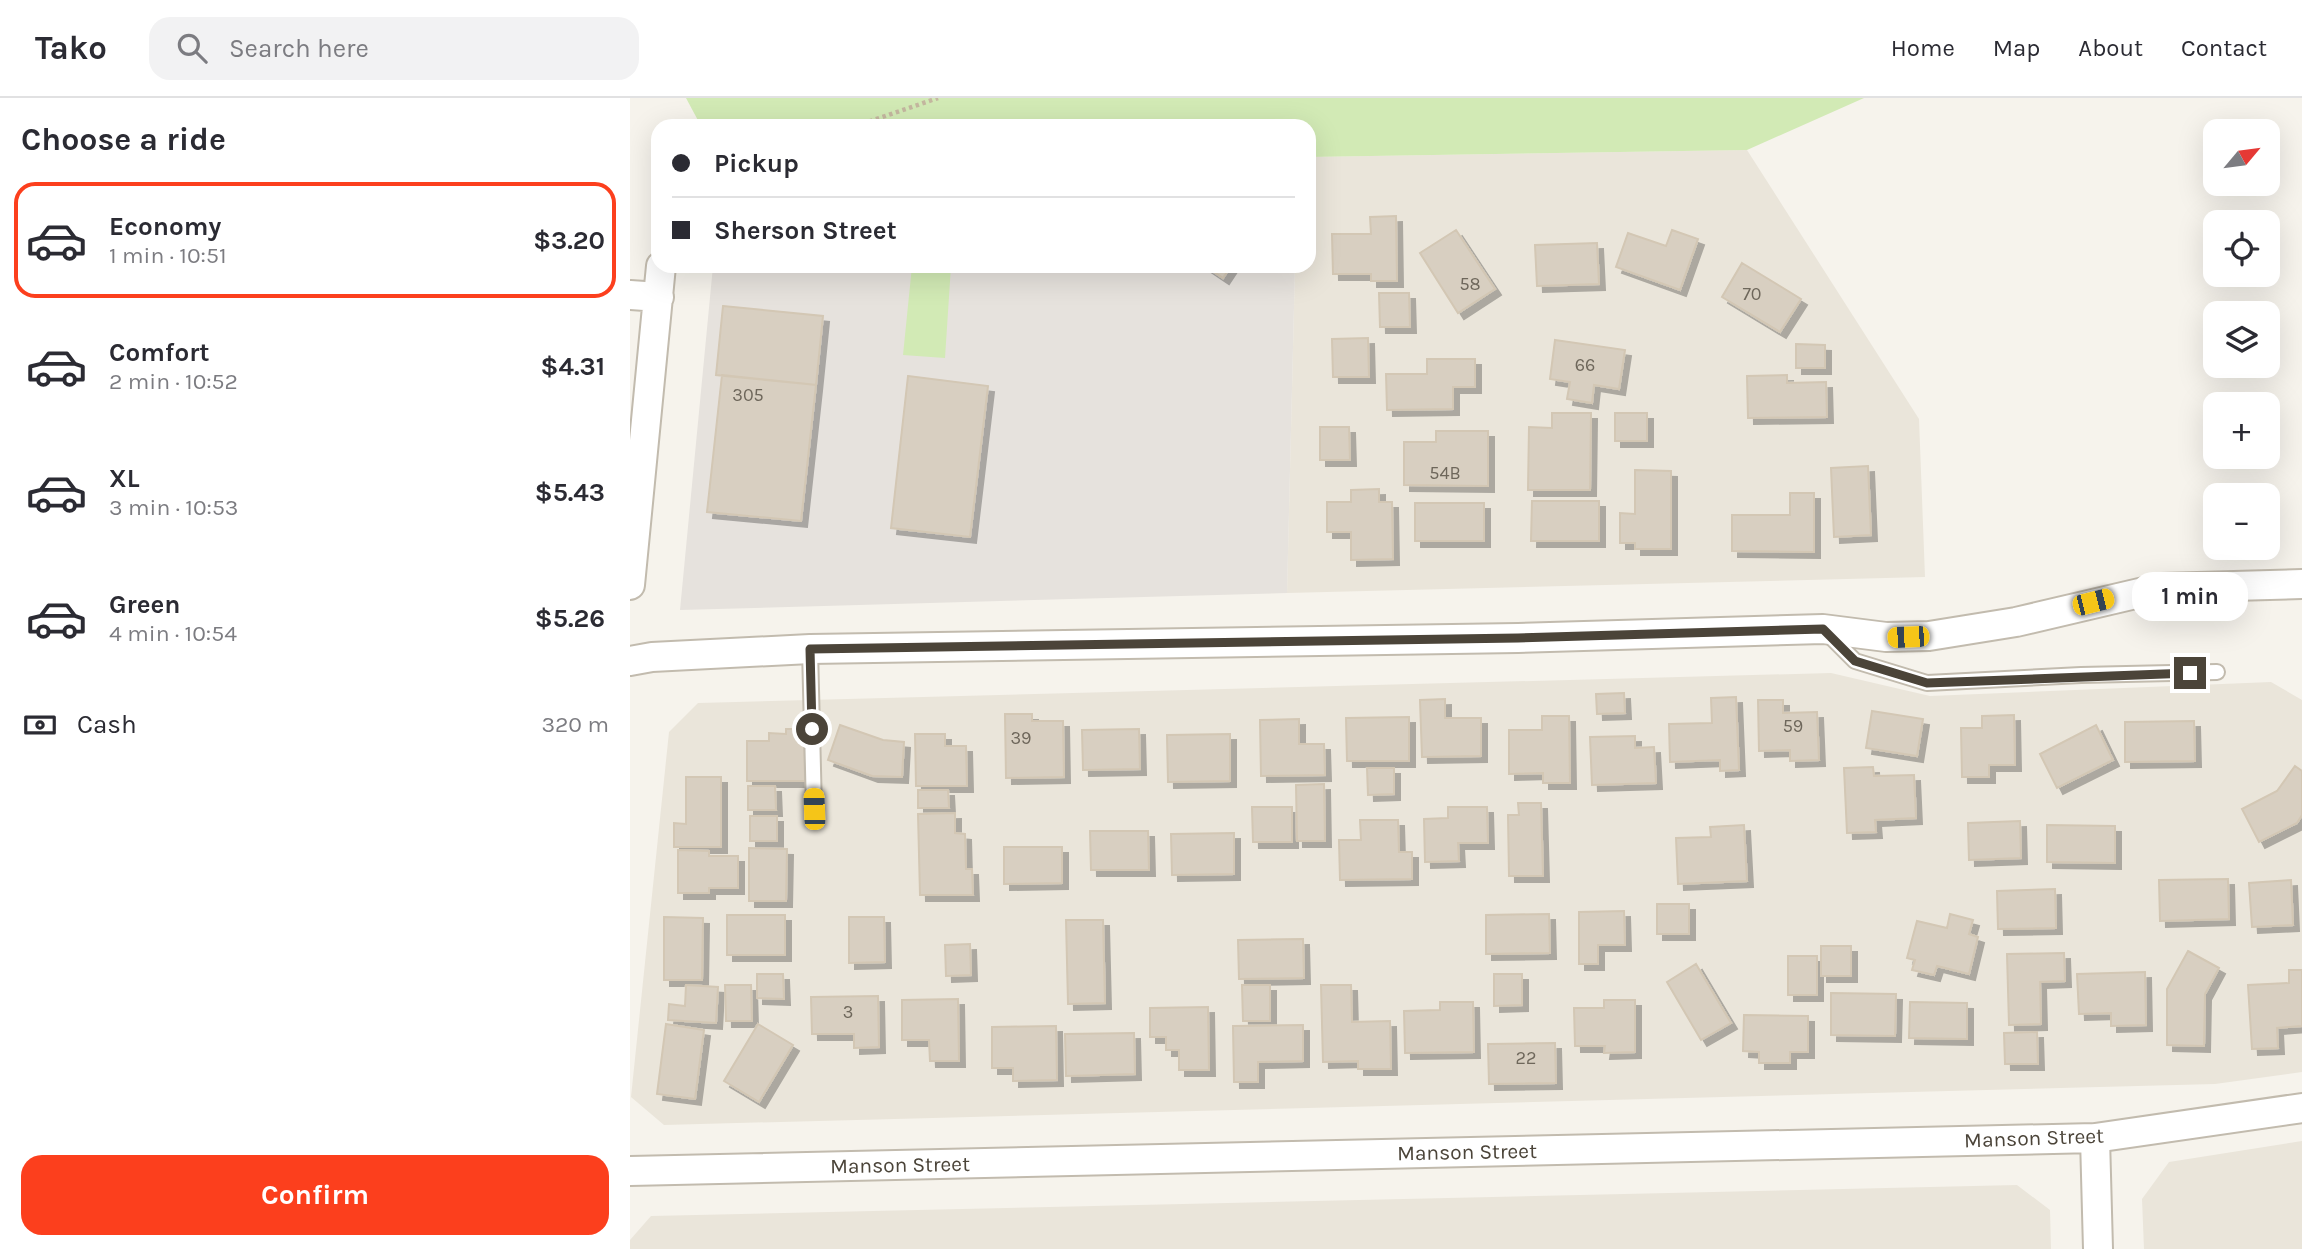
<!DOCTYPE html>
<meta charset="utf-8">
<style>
body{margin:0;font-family:Karla,sans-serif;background:#f2f2f3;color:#2b2b33;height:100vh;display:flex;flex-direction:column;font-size:26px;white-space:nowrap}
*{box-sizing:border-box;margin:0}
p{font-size:23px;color:#7c7c81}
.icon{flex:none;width:38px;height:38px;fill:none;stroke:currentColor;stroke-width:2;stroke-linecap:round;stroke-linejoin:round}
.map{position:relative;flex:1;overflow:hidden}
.sheet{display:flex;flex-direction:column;background:#fff;width:630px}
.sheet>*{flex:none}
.guide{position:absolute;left:21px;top:21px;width:665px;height:154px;border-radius:21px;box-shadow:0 7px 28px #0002;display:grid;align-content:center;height:154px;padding:0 21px;background:#fff}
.needle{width:46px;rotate:61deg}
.tools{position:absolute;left:1573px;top:21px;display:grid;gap:14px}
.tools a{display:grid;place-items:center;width:77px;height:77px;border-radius:14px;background:#fff;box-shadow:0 7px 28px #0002;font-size:35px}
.end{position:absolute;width:32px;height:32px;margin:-16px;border:9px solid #4b4439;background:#fff;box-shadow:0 0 0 4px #fff}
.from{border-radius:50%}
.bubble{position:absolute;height:49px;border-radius:21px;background:#fff;box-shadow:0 7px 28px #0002;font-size:23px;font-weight:700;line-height:49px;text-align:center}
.car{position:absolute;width:21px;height:42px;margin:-21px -10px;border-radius:9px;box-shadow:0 0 5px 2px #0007;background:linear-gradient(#f5c518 24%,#345 0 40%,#f5c518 0 76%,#345 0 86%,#f5c518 0)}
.guide b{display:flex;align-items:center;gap:24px;height:66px;font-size:26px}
.guide b+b{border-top:2px solid #e1e1e2}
.guide i{width:18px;height:18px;background:#2b2b33}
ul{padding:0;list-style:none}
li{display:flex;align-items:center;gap:21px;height:116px;margin:0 14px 10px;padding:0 7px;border:4px solid transparent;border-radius:21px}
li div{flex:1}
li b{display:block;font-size:26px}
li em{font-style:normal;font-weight:700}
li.selected{border-color:#fc3f1d}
li>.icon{width:63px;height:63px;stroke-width:1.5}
h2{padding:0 21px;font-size:32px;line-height:84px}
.pay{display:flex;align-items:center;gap:18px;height:77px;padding:0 21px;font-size:26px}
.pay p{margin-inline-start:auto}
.action{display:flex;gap:14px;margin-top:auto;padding:14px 21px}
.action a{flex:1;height:80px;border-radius:21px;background:#fc3f1d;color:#fff;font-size:28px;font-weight:700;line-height:80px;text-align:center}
header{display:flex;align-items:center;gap:42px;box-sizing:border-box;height:98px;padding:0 35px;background:#fff;border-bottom:2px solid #e1e1e2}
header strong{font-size:33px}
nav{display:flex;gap:38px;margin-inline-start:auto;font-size:24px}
.search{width:490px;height:63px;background:#f2f2f3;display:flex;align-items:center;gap:18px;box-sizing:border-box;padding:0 24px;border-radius:21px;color:#7c7c81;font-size:26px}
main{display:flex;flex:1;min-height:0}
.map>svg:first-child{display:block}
.residential{fill:#eae5da}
.industrial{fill:#e6e2dd}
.green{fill:#d2eab5}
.building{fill:#d8cfc1;stroke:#d3c7b4;stroke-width:2;filter:url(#shadow)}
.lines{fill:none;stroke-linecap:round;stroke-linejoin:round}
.lane-casing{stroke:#c2bbae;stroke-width:18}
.street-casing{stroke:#c2bbae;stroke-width:32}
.path{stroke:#c4b79f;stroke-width:4.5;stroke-dasharray:3.5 3.5;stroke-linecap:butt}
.lane{stroke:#fff;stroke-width:14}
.street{stroke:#fff;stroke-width:28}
.route{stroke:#4b4439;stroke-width:9}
.labels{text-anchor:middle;stroke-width:5;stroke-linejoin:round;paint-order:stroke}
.number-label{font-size:18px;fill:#6e675b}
.street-label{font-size:21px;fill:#4b4439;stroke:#fff}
</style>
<header>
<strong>Tako</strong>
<div class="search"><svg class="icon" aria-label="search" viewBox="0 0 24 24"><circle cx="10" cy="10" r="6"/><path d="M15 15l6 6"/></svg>Search here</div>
<nav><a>Home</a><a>Map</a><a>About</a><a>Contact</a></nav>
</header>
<main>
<section class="sheet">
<h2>Choose a ride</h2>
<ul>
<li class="selected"><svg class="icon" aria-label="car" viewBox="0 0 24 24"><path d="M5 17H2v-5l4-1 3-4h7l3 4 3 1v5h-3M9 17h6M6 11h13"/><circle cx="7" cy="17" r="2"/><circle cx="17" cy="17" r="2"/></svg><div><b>Economy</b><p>1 min · 10:51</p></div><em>$3.20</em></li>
<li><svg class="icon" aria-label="car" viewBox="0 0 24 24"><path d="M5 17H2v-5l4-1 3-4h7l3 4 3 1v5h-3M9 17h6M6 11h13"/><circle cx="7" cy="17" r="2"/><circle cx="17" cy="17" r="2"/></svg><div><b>Comfort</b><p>2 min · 10:52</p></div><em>$4.31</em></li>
<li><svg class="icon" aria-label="car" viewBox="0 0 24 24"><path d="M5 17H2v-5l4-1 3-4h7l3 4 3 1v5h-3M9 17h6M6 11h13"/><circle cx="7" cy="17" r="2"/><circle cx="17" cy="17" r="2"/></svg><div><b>XL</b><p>3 min · 10:53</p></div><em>$5.43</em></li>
<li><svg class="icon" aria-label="car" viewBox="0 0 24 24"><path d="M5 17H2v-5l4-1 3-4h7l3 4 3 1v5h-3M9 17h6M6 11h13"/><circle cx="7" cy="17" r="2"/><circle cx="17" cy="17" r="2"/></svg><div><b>Green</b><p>4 min · 10:54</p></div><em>$5.26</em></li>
</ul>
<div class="pay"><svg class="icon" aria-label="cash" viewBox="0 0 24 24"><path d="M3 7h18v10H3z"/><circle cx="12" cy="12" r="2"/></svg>Cash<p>320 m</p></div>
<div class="action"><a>Confirm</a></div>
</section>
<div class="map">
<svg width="1672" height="1151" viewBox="0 0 1672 1151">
<defs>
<filter id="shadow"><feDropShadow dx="6" dy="6" stdDeviation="0" flood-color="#0004"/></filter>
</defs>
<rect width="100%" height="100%" fill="#f6f3ec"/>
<path class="residential" d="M 1117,52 L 1289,321 L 1295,479 L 657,495 L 665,168 L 679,168 L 679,59 Z
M 1201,575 L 1300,598 L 1641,584 L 1672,602 L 1672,974 L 1585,986 L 34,1027 L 1,999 L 39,634 L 68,605 Z
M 1672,1043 L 1672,1151 L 1514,1151 L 1512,1101 L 1539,1064 Z
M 1387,1087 L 1420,1112 L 1421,1151 L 0,1151 L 0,1142 L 21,1118 Z"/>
<path class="industrial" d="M 83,168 L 665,168 L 657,495 L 50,512 Z"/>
<path class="green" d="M 56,0 L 1234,0 L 1117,52 L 679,59 L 679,28 L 71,28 Z
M 282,168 L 321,168 L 315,260 L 273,257 Z"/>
<path class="building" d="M 766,118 L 767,183 L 741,183 L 741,176 L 703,176 L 702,136 L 741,136 L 740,119 Z
M 826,132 L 865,191 L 828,215 L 790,155 Z
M 1042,132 L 1068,141 L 1050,192 L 986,169 L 998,135 L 1036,148 Z
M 967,145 L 969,186 L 907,188 L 905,147 Z
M 1112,165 L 1171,201 L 1150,234 L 1092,199 Z
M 575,168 L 601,168 L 593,180 Z
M 749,195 L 779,195 L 780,229 L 750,229 Z
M 93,208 L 193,218 L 186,287 L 86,277 Z
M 738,240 L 739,279 L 703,279 L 702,241 Z
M 925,242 L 995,252 L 989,291 L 964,287 L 962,305 L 937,301 L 940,284 L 920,281 Z
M 1166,246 L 1195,247 L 1195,270 L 1166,270 Z
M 797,261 L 845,261 L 845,289 L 823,289 L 823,311 L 757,312 L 756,276 L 797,276 Z
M 92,277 L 186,287 L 171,423 L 77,414 Z
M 1157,277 L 1157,285 L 1196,284 L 1197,319 L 1118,320 L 1117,278 Z
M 278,278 L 358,288 L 340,439 L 261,430 Z
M 922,315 L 961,315 L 960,392 L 898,392 L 899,329 L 922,330 Z
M 985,315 L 1017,315 L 1017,343 L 985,343 Z
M 690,329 L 719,329 L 720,362 L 690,362 Z
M 806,333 L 858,333 L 858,388 L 774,387 L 774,344 L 806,344 Z
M 1238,368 L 1241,437 L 1204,439 L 1201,370 Z
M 1005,372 L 1041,373 L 1041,451 L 1005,451 L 1005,445 L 990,445 L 990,415 L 1005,416 Z
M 749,391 L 749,404 L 762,404 L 763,461 L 721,462 L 721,434 L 697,434 L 697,404 L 721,404 L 721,392 Z
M 1160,395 L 1184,395 L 1184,454 L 1102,453 L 1102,417 L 1160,417 Z
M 902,403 L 969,403 L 969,443 L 901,443 Z
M 785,405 L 854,405 L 854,443 L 785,443 Z
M 994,595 L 995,615 L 967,616 L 966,596 Z
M 1106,599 L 1109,672 L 1090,673 L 1090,662 L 1040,664 L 1039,626 L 1082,625 L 1081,600 Z
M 815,601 L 815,620 L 851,620 L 851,658 L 792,659 L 790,602 Z
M 1128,602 L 1153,602 L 1153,615 L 1187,614 L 1189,662 L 1160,663 L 1160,652 L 1129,653 Z
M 1242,613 L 1293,621 L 1287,658 L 1236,650 Z
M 375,616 L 402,616 L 402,623 L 433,623 L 434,679 L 376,680 Z
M 1384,617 L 1385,667 L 1359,667 L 1359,679 L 1332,679 L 1331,630 L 1352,630 L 1352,618 Z
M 912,618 L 939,618 L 940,685 L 913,685 L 913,675 L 879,676 L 879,632 L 912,632 Z
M 779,619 L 779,663 L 717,663 L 716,620 Z
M 669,621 L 669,646 L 694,646 L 695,677 L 631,678 L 630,622 Z
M 1564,623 L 1565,663 L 1495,664 L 1495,624 Z
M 210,627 L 253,642 L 274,644 L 272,679 L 242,678 L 198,662 Z
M 1466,627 L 1483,662 L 1427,690 L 1410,656 Z
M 156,631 L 174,631 L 175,683 L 117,683 L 117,643 L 139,643 L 139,635 L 156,636 Z
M 509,631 L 510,671 L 453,672 L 452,632 Z
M 285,636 L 315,636 L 315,648 L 336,648 L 337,688 L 286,688 Z
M 600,636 L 600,683 L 538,684 L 537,637 Z
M 1005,638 L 1005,650 L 1024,649 L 1026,685 L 962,687 L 960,639 Z
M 1665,668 L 1672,673 L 1672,717 L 1667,725 L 1629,744 L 1612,711 L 1647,693 Z
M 1243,669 L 1244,678 L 1284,677 L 1286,720 L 1245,722 L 1246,734 L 1217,735 L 1214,670 Z
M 737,670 L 764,670 L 764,696 L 738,697 Z
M 56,679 L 91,679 L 91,749 L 44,749 L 44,725 L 56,726 Z
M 694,686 L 695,743 L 667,743 L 666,687 Z
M 118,688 L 145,688 L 146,712 L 118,712 Z
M 288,692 L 318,692 L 319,710 L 288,710 Z
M 888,705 L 911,705 L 913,778 L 879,778 L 878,717 L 889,717 Z
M 622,709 L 662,709 L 662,744 L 623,744 Z
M 818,709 L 857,709 L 858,745 L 828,745 L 829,763 L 795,764 L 794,721 L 818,720 Z
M 325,715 L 325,735 L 335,736 L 336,771 L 342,771 L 343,797 L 290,797 L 288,716 Z
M 120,718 L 147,718 L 147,743 L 120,743 Z
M 730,722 L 768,722 L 769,754 L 782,754 L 782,781 L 710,782 L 709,742 L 731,742 Z
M 1390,723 L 1391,760 L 1339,762 L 1338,725 Z
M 1114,727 L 1117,783 L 1048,786 L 1046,740 L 1081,739 L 1080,729 Z
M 1417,727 L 1485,728 L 1485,765 L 1417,764 Z
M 460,733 L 518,733 L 519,772 L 461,772 Z
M 604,735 L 604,776 L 542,777 L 541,736 Z
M 374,749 L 432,749 L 432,785 L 374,786 Z
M 119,750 L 157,751 L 156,803 L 119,803 Z
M 48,752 L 79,753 L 79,758 L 108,758 L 108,790 L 79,790 L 79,795 L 48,795 Z
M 1598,781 L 1599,821 L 1530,823 L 1529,782 Z
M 1661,782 L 1663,827 L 1622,829 L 1619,785 Z
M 1425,791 L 1426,830 L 1368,831 L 1367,793 Z
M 1027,806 L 1059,806 L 1059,836 L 1027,836 Z
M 994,813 L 995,847 L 968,847 L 968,866 L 949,866 L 949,814 Z
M 919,816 L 920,855 L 856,856 L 856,817 Z
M 1320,816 L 1343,822 L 1339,836 L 1348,839 L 1339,876 L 1307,868 L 1304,877 L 1282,872 L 1285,862 L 1277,860 L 1287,823 L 1317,830 Z
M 97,817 L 155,817 L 155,857 L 97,857 Z
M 34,819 L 73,820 L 72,882 L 34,882 Z
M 219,819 L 254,819 L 255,864 L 219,865 Z
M 436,822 L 473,822 L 475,905 L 438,906 Z
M 673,841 L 674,880 L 609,881 L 608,842 Z
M 340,846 L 341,877 L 316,878 L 315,847 Z
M 1191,848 L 1221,848 L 1221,878 L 1191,878 Z
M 1558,853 L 1589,870 L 1575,896 L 1574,948 L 1537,947 L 1537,891 Z
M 1434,855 L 1435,883 L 1410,884 L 1411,926 L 1379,927 L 1377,856 Z
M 1158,858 L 1187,858 L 1187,897 L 1158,897 Z
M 1066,866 L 1101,925 L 1071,942 L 1037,884 Z
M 1659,872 L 1672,872 L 1672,928 L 1647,930 L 1648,950 L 1622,951 L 1618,887 L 1659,885 Z
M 1515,874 L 1516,927 L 1481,928 L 1481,915 L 1449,916 L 1447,876 Z
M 127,876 L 153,876 L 154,901 L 127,900 Z
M 864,876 L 892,876 L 892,907 L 864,908 Z
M 56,887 L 88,889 L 86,925 L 38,922 L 39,906 L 55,908 Z
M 95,887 L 121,887 L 122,923 L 96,923 Z
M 612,887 L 640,887 L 640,923 L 613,923 Z
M 691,887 L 721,887 L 722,924 L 760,923 L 761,971 L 728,971 L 728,963 L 693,964 Z
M 1201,895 L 1266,896 L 1265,938 L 1201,937 Z
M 248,898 L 249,949 L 224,950 L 224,936 L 182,936 L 181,899 Z
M 328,901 L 329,963 L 300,963 L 299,942 L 272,942 L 272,902 Z
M 974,902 L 1005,902 L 1005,954 L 974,955 L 975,948 L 945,948 L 944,910 L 974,910 Z
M 810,904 L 843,904 L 844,954 L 775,955 L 774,913 L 810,912 Z
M 1280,904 L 1337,905 L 1337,941 L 1279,940 Z
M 578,909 L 579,972 L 549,972 L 549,952 L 536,952 L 536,939 L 520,939 L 520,910 Z
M 1114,917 L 1178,918 L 1178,954 L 1160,954 L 1160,965 L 1129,965 L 1129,954 L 1113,953 Z
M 36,926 L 74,932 L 65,1001 L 27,996 Z
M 128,926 L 163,947 L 129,1004 L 94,983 Z
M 673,927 L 673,963 L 628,964 L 628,984 L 604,984 L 603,928 Z
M 426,928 L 427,982 L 383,983 L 383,970 L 362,970 L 362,929 Z
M 1407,934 L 1408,966 L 1375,966 L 1374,935 Z
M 504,935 L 505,976 L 436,978 L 435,936 Z
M 925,945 L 926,985 L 859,986 L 858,946 Z"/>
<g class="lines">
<g class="lane-casing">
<path id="lane" d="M 1197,535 L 1225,563 L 1297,585 L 1451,577 L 1587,574
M 180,551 L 184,711"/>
</g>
<g class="street-casing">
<path id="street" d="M 0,197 L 29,199
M 0,487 L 31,168
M 0,563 L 22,559 L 180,551 L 888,540 L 1193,531 L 1256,539 L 1299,538 L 1386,524 L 1531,490 L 1672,486
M 1465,1040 L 1468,1151
M 0,1073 L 1465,1040 L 1672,1010"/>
</g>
<path class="path" d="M 226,28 L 308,0"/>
<use href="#lane" class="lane"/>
<use href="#street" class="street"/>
</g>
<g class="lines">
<path class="route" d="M 182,631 L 180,551 L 888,540 L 1193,531 L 1225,563 L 1297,585 L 1560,575"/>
</g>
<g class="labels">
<g class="number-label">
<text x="840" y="192">58</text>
<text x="1122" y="202">70</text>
<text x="955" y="273">66</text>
<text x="118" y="303">305</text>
<text x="815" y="381">54B</text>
<text x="1163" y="634">59</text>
<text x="391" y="646">39</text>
<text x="218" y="920">3</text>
<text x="896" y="966">22</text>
</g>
<g class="street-label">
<text transform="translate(1404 1040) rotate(-2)" y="7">Manson Street</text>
<text transform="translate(837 1054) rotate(-1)" y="7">Manson Street</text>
<text transform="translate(270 1067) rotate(-1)" y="7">Manson Street</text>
</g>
</g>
</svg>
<div class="tools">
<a><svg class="needle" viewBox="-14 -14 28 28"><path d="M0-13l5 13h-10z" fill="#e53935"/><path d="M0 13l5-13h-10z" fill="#7c7c81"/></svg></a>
<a><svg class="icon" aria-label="locate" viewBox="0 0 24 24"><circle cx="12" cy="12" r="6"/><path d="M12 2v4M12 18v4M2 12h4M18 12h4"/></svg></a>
<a><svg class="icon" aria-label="layers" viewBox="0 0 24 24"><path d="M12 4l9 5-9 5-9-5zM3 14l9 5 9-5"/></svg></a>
<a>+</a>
<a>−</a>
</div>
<i class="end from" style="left:182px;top:631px"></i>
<i class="end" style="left:1560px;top:575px"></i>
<div class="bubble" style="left:1502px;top:474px;width:116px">1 min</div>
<i class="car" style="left:1463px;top:504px;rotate:76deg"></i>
<i class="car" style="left:1278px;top:539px;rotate:268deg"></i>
<i class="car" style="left:184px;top:711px;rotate:358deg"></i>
<div class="guide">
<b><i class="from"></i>Pickup</b>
<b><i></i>Sherson Street</b>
</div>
</div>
</main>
